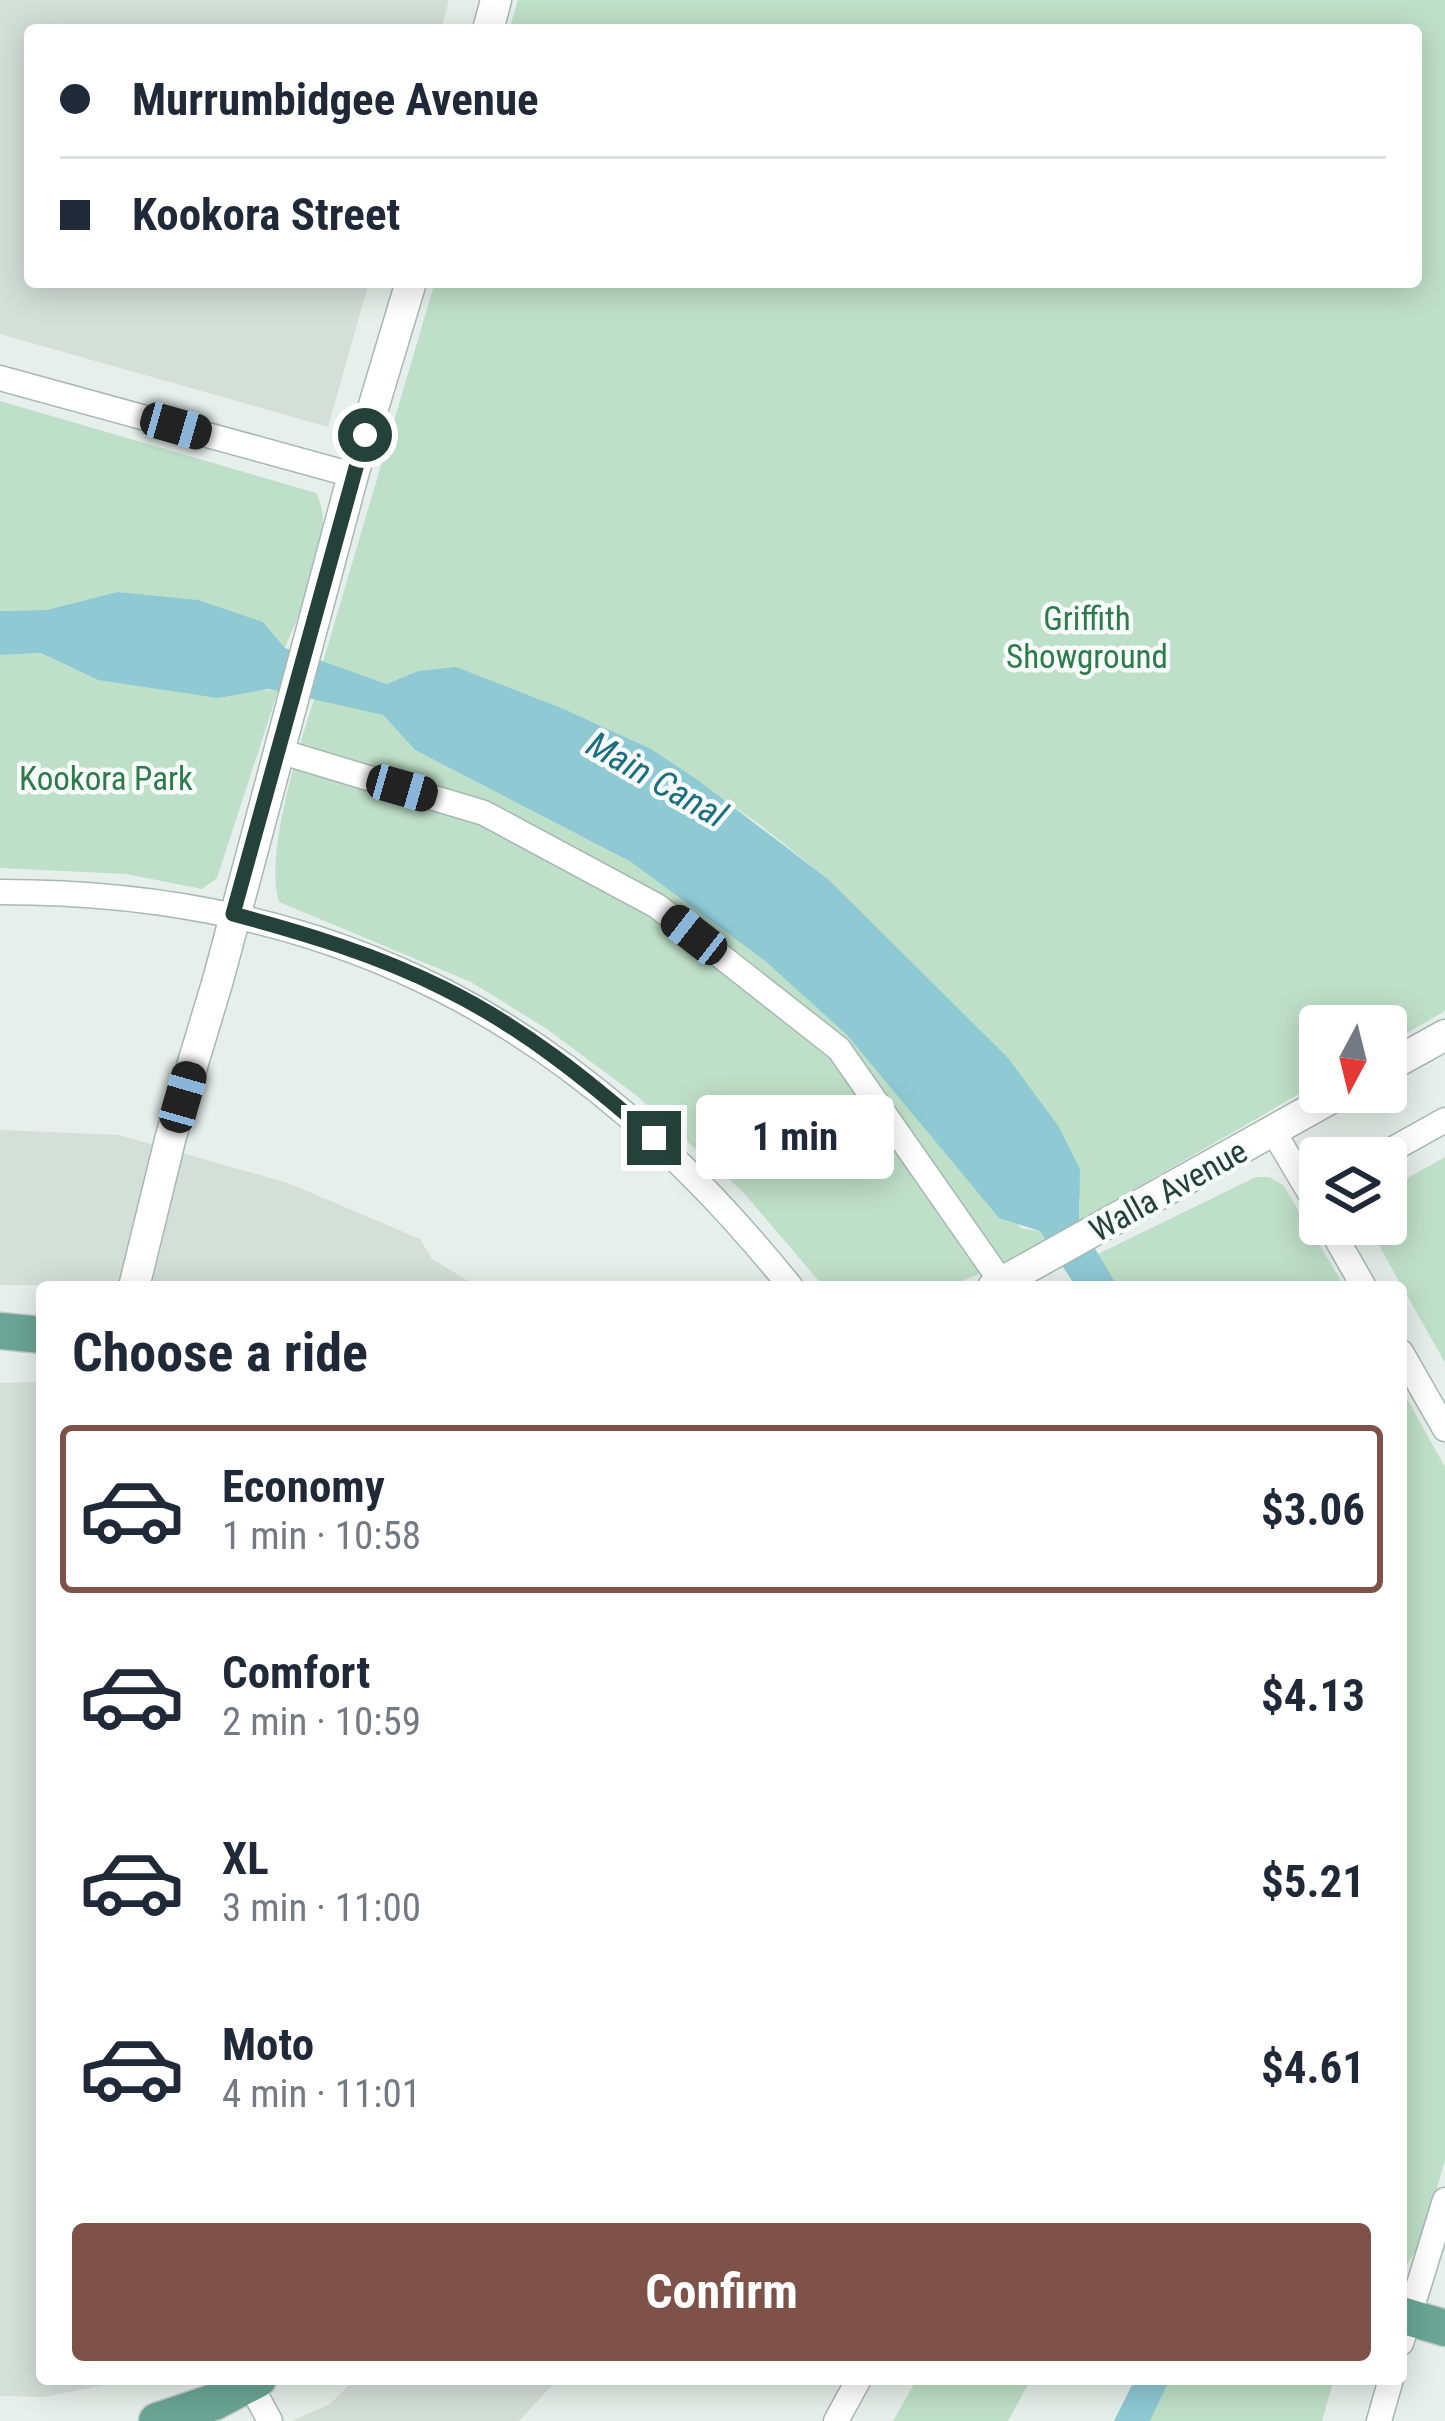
<!DOCTYPE html>
<meta charset="utf-8">
<style>
body{margin:0;font-family:"Roboto Condensed",sans-serif;background:#f2f2f3;color:#1f2937;height:100vh;display:flex;flex-direction:column;font-size:45px;white-space:nowrap}
*{box-sizing:border-box;margin:0}
p{font-size:39px;color:#747a83}
.icon{flex:none;width:66px;height:66px;fill:none;stroke:currentColor;stroke-width:2;stroke-linecap:round;stroke-linejoin:round}
.map{position:relative;flex:1;overflow:hidden}
.details{position:absolute;left:36px;top:1281px;width:1371px;height:1104px;display:flex;flex-direction:column;background:#fff;border-radius:12px;box-shadow:0 6px 30px #0003}
.details>*{flex:none}
.top-card{position:absolute;left:24px;top:24px;width:1398px;height:264px;border-radius:12px;box-shadow:0 6px 30px #0003;display:grid;align-content:center;height:264px;padding:0 36px;background:#fff}
.needle{width:78px;rotate:187deg}
.buttons{position:absolute;left:1299px;top:1005px;display:grid;gap:24px}
.buttons a{display:grid;place-items:center;width:108px;height:108px;border-radius:12px;background:#fff;box-shadow:0 6px 30px #0003;font-size:60px}
.end{position:absolute;width:54px;height:54px;margin:-27px;border:15px solid #24423a;background:#fff;box-shadow:0 0 0 6px #fff}
.from{border-radius:50%}
.bubble{position:absolute;height:84px;border-radius:12px;background:#fff;box-shadow:0 6px 30px #0003;font-size:39px;font-weight:700;line-height:84px;text-align:center}
.car{position:absolute;width:36px;height:72px;margin:-36px -18px;border-radius:15px;box-shadow:0 0 9px 3px #0007;background:linear-gradient(#222 24%,#8ab4d8 0 40%,#222 0 76%,#8ab4d8 0 86%,#222 0)}
.top-card b{display:flex;align-items:center;gap:42px;height:114px;font-size:45px}
.top-card b+b{border-top:3px solid #e0e1e3}
.top-card i{width:30px;height:30px;background:#1f2937}
ul{padding:0;list-style:none}
li{display:flex;align-items:center;gap:36px;height:168px;margin:0 24px 18px;padding:0 12px;border:6px solid transparent;border-radius:12px}
li div{flex:1}
li b{display:block;font-size:45px}
li em{font-style:normal;font-weight:700}
li.current{border-color:#7f5249}
li>.icon{width:108px;height:108px;stroke-width:1.5}
h2{padding:0 36px;font-size:54px;line-height:144px}
.primary-button{display:flex;gap:24px;margin-top:auto;padding:24px 36px}
.primary-button a{flex:1;height:138px;border-radius:12px;background:#7f5249;color:#fff;font-size:48px;font-weight:700;line-height:138px;text-align:center}
.map>svg:first-child{display:block}
.built{fill:#d4dfda}
.green{fill:#bfe0c8}
.water{fill:#8ec9d4}
.lines{fill:none;stroke-linecap:round;stroke-linejoin:round}
.minor-casing{stroke:#a8b8b2;stroke-width:27}
.tertiary-casing{stroke:#a8b8b2;stroke-width:33}
.primary-casing{stroke:#c2cac8;stroke-width:39}
.minor{stroke:#fff;stroke-width:24}
.tertiary{stroke:#fff;stroke-width:30}
.primary{stroke:#6aa596;stroke-width:36}
.route{stroke:#24423a;stroke-width:15}
.labels{text-anchor:middle;stroke-width:9;stroke-linejoin:round;paint-order:stroke}
.park-label{font-size:33px;fill:#2d7a4b;stroke:#f7fbf9}
.street-label{font-size:33px;fill:#24423a;stroke:#f7fbf9}
.water-label{font-size:36px;font-style:italic;fill:#1c6f80;stroke:#f7fbf9}
</style>
<div class="map">
<svg width="1445" height="2421" viewBox="0 0 1445 2421">
<rect width="100%" height="100%" fill="#e6efeb"/>
<path class="built" d="M 0,0 L 449,0 L 441,30 L 30,30 L 30,282 L 369,282 L 328,427 L 0,334 Z
M 0,1130 L 119,1135 L 288,1183 L 420,1239 L 432,1259 L 478,1287 L 0,1285 Z
M 41,1382 L 42,2379 L 136,2379 L 43,2397 L 0,2396 L 0,1383 Z
M 355,2379 L 558,2379 L 519,2421 L 292,2421 L 330,2404 Z"/>
<path class="green" d="M 518,0 L 1445,0 L 1445,1011 L 1386,1045 L 1386,1026 L 1320,1026 L 1320,1082 L 1079,1221 L 1080,1200 L 828,879 L 760,825 L 650,749 L 564,709 L 456,668 L 418,671 L 388,684 L 323,662 L 435,282 L 1416,282 L 1416,30 L 509,30 Z
M 0,401 L 316,493 C 339,533 301,608 285,648 L 263,622 L 117,592 L 46,610 L 0,611 Z
M 41,653 L 98,680 L 278,691 L 217,878 L 202,889 L 126,874 L 0,868 L 0,655 Z
M 315,697 L 383,715 L 415,750 L 631,862 L 765,961 L 847,1035 L 1021,1228 L 1040,1231 L 1048,1243 L 949,1287 L 824,1287 L 743,1192 L 637,1096 L 547,1029 L 471,982 L 279,902 C 264,856 299,745 315,697 Z
M 1445,1157 L 1445,1363 L 1367,1224 L 1386,1224 L 1386,1190 Z
M 1256,1177 L 1269,1177 L 1283,1185 L 1345,1287 L 1118,1287 L 1098,1254 Z
M 1401,1388 L 1445,1467 L 1445,2160 L 1421,2245 L 1401,2272 Z
M 917,2379 L 1031,2379 L 1008,2421 L 893,2421 Z
M 1170,2379 L 1334,2379 L 1322,2421 L 1150,2421 Z"/>
<path class="water" d="M 117,592 L 198,600 L 263,622 L 285,648 L 387,684 L 418,671 L 456,667 L 564,709 L 651,749 L 699,781 L 828,879 L 1008,1058 L 1059,1127 L 1080,1169 L 1079,1222 L 1118,1287 L 1076,1287 L 1040,1231 L 999,1218 L 847,1035 L 765,961 L 631,862 L 415,750 L 383,715 L 268,689 L 218,698 L 98,680 L 41,653 L 0,655 L 0,611 L 46,610 Z
M 1135,2379 L 1170,2379 L 1150,2421 L 1114,2421 Z"/>
<g class="lines">
<g class="minor-casing">
<path id="minor" d="M 0,378 L 353,475
M 279,751 L 484,813 L 657,906 L 839,1049 L 1005,1287
M 0,892 C 341,892 579,1024 791,1287
M 1273,1131 L 1320,1210
M 1377,1158 L 1445,1120
M 1328,1224 L 1364,1287
M 1401,1352 L 1445,1429
M 1401,2343 L 1445,2200
M 250,2384 L 270,2421
M 836,2421 L 859,2379
M 1379,2421 L 1391,2379"/>
</g>
<g class="tertiary-casing">
<path id="tertiary" d="M 488,30 L 496,0
M 1386,1068 L 1445,1035
M 134,1287 L 171,1136 L 218,980 L 353,475 L 411,282
M 993,1287 L 1342,1092"/>
</g>
<g class="primary-casing">
<path id="primary" d="M 0,1331 L 42,1335
M 1401,2315 L 1445,2328
M 157,2421 L 214,2402 L 258,2379"/>
</g>
<use href="#minor" class="minor"/>
<use href="#tertiary" class="tertiary"/>
<use href="#primary" class="primary"/>
</g>
<g class="lines">
<path class="route" d="M 365,435 L 233,914 C 304,933 377,955 443,988 C 521,1026 589,1081 654,1138"/>
</g>
<g class="labels">
<g class="park-label">
<text x="1087" y="630">Griffith<tspan x="1087" dy="38">Showground</tspan></text>
<text x="106" y="790">Kookora Park</text>
</g>
<g class="street-label">
<text transform="translate(1168 1190) rotate(-29)" y="12">Walla Avenue</text>
</g>
<g class="water-label">
<text transform="translate(657 779) rotate(30)" y="13">Main Canal</text>
</g>
</g>
</svg>
<div class="buttons">
<a><svg class="needle" viewBox="-14 -14 28 28"><path d="M0-13l5 13h-10z" fill="#e53935"/><path d="M0 13l5-13h-10z" fill="#747a83"/></svg></a>
<a><svg class="icon" aria-label="layers" viewBox="0 0 24 24"><path d="M12 4l9 5-9 5-9-5zM3 14l9 5 9-5"/></svg></a>
</div>
<i class="end from" style="left:365px;top:435px"></i>
<i class="end" style="left:654px;top:1138px"></i>
<div class="bubble" style="left:696px;top:1095px;width:198px">1 min</div>
<i class="car" style="left:176px;top:426px;rotate:106deg"></i>
<i class="car" style="left:402px;top:788px;rotate:106deg"></i>
<i class="car" style="left:694px;top:935px;rotate:308deg"></i>
<i class="car" style="left:183px;top:1097px;rotate:16deg"></i>
<div class="top-card">
<b><i class="from"></i>Murrumbidgee Avenue</b>
<b><i></i>Kookora Street</b>
</div>
<section class="details">
<h2>Choose a ride</h2>
<ul>
<li class="current"><svg class="icon" aria-label="car" viewBox="0 0 24 24"><path d="M5 17H2v-5l4-1 3-4h7l3 4 3 1v5h-3M9 17h6M6 11h13"/><circle cx="7" cy="17" r="2"/><circle cx="17" cy="17" r="2"/></svg><div><b>Economy</b><p>1 min · 10:58</p></div><em>$3.06</em></li>
<li><svg class="icon" aria-label="car" viewBox="0 0 24 24"><path d="M5 17H2v-5l4-1 3-4h7l3 4 3 1v5h-3M9 17h6M6 11h13"/><circle cx="7" cy="17" r="2"/><circle cx="17" cy="17" r="2"/></svg><div><b>Comfort</b><p>2 min · 10:59</p></div><em>$4.13</em></li>
<li><svg class="icon" aria-label="car" viewBox="0 0 24 24"><path d="M5 17H2v-5l4-1 3-4h7l3 4 3 1v5h-3M9 17h6M6 11h13"/><circle cx="7" cy="17" r="2"/><circle cx="17" cy="17" r="2"/></svg><div><b>XL</b><p>3 min · 11:00</p></div><em>$5.21</em></li>
<li><svg class="icon" aria-label="car" viewBox="0 0 24 24"><path d="M5 17H2v-5l4-1 3-4h7l3 4 3 1v5h-3M9 17h6M6 11h13"/><circle cx="7" cy="17" r="2"/><circle cx="17" cy="17" r="2"/></svg><div><b>Moto</b><p>4 min · 11:01</p></div><em>$4.61</em></li>
</ul>
<div class="primary-button"><a>Confirm</a></div>
</section>
</div>
